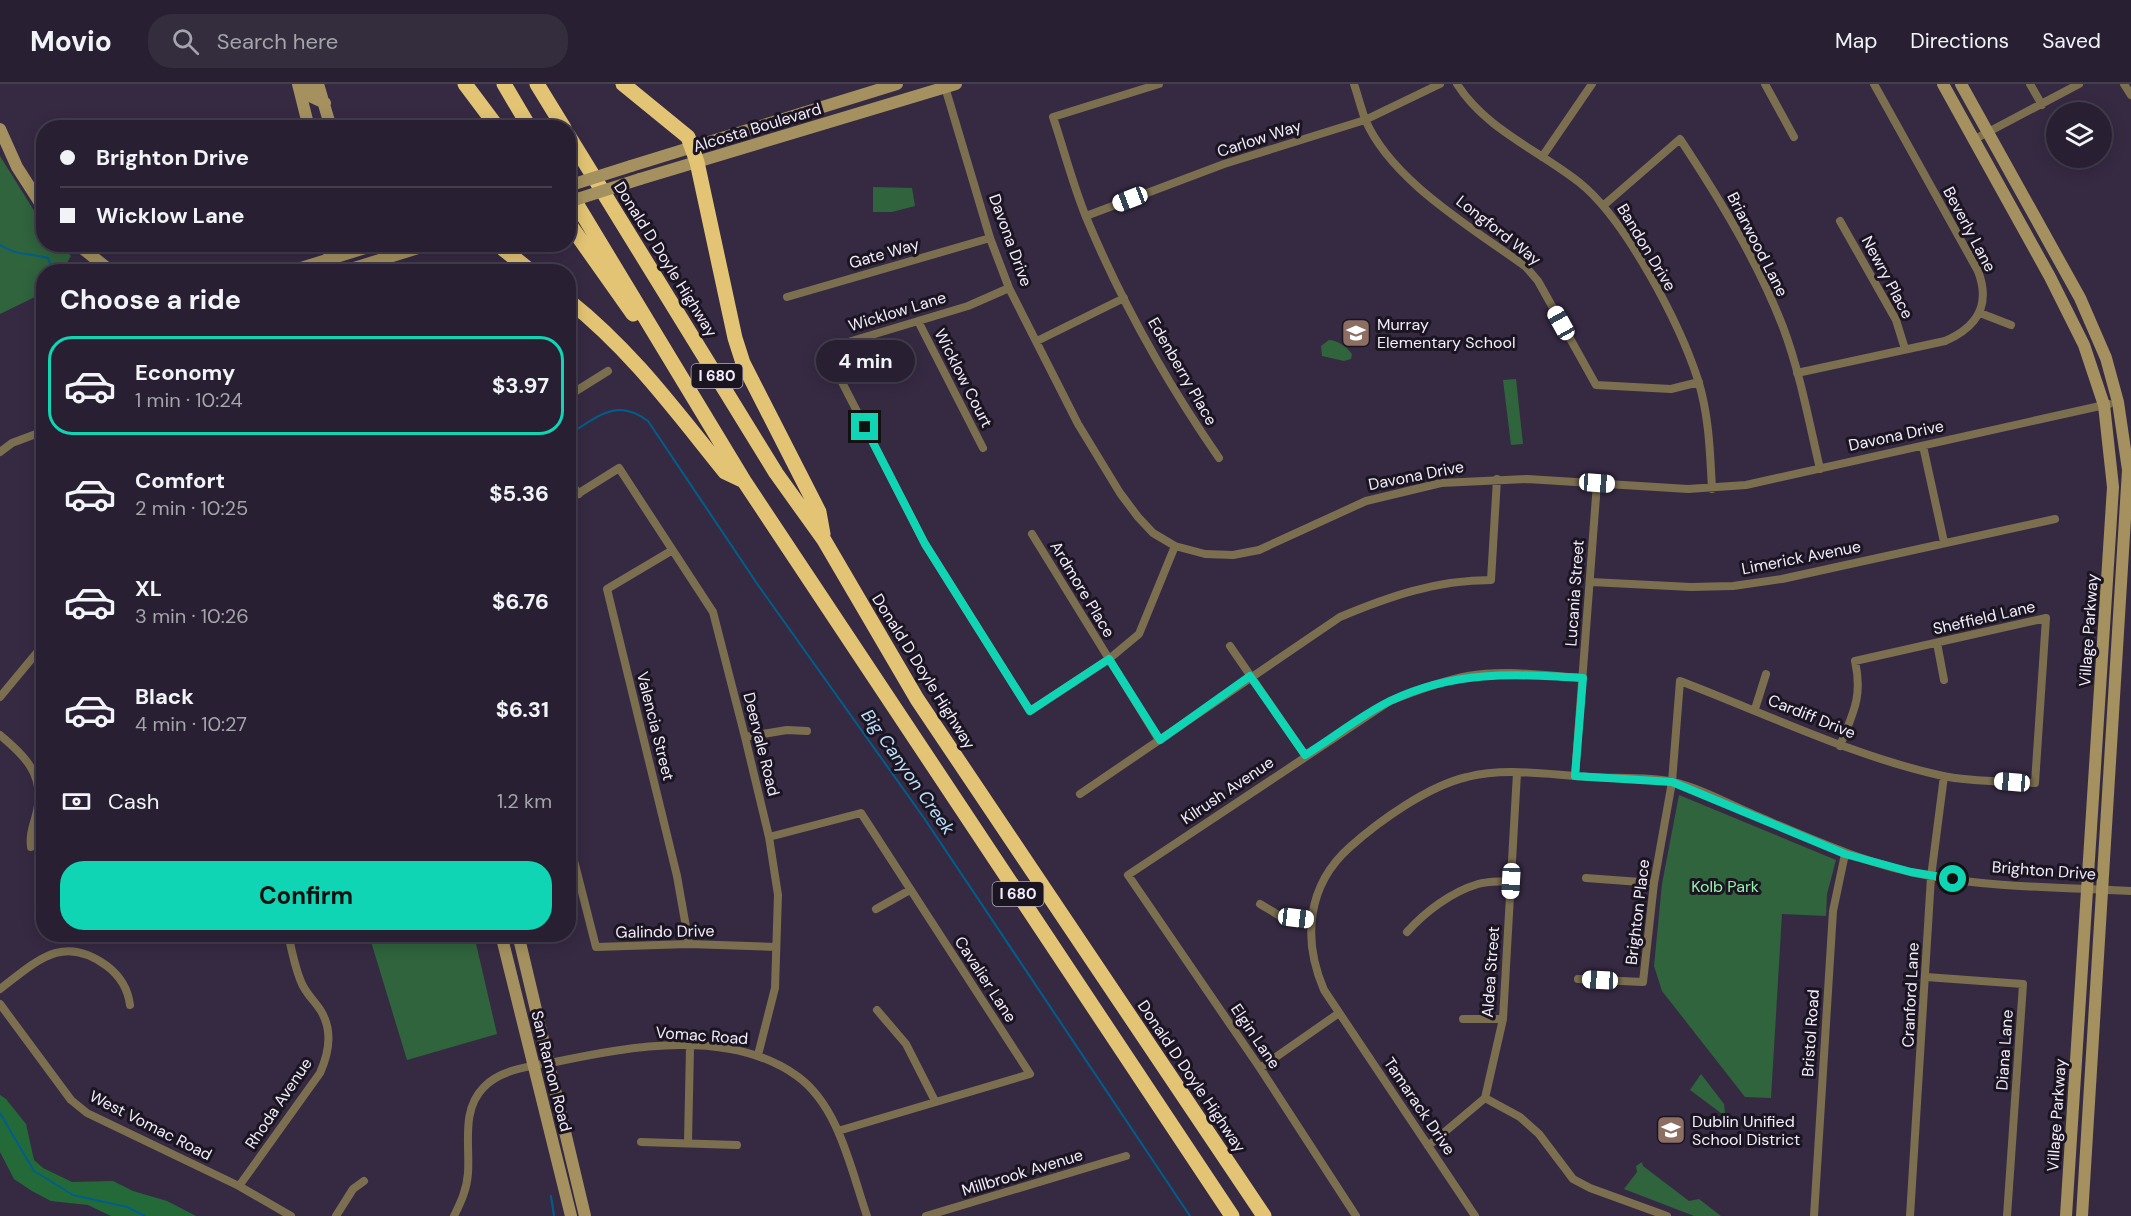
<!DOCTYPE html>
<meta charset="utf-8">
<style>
body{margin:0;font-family:"DM Sans",sans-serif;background:#342d3e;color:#f1f3f6;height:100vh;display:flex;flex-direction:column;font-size:22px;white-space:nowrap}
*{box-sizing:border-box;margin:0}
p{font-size:20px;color:#a5a3ac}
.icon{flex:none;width:33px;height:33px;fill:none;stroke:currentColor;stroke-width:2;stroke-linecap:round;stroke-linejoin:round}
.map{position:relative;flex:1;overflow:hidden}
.drawer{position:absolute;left:36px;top:180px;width:540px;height:678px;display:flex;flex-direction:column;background:#282032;border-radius:24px;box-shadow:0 3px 15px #0003,0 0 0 2px #443e4d}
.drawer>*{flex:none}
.banner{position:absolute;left:36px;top:36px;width:540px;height:132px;border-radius:24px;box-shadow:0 3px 15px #0003,0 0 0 2px #443e4d;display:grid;align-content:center;height:132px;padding:0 24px;background:#282032}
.tools{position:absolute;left:2046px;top:18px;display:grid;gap:12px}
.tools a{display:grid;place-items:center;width:66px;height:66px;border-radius:50%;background:#282032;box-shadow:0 3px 15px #0003,0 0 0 2px #443e4d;font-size:30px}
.end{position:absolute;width:27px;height:27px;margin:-14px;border:8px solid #10d5b4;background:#111;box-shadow:0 0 0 3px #111}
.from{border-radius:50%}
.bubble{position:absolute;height:42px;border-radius:21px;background:#282032;box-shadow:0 3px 15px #0003,0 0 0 2px #443e4d;font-size:20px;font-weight:700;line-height:42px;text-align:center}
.car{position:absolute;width:18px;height:36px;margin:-18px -9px;border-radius:8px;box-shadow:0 0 4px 2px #0007;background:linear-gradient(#fff 24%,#345 0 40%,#fff 0 76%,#345 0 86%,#fff 0)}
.banner b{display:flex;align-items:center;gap:21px;height:57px;font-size:22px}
.banner b+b{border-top:2px solid #443e4d}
.banner i{width:15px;height:15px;background:#f1f3f6}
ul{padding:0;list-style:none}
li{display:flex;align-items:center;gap:18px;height:99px;margin:0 12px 9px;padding:0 12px;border:3px solid transparent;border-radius:24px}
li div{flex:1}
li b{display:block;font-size:22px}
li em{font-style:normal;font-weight:700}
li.current{border-color:#10d5b4}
li>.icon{width:54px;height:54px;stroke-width:1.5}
h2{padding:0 24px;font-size:27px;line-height:72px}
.pay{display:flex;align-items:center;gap:15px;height:66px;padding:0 24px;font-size:22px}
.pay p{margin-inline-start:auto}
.action{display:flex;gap:12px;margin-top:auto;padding:12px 24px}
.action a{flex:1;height:69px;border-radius:24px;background:#10d5b4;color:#111;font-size:24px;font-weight:700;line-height:69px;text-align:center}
header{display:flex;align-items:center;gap:36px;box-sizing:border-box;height:84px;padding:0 30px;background:#282032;border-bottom:2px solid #443e4d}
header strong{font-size:28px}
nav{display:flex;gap:33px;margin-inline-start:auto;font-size:21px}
.search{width:420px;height:54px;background:#342d3e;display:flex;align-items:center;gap:15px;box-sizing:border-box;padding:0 21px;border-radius:24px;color:#a5a3ac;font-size:22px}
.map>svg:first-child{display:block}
.green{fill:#2f643d}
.forest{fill:#246a39}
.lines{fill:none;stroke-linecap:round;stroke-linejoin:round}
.stream{stroke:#005e8c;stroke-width:2}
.street{stroke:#7b6f50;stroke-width:8}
.secondary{stroke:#a4915f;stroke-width:12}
.highway{stroke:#e2c474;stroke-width:15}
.secondary-bridge{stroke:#a4915f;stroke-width:12}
.route{stroke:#10d5b4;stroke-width:8}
.labels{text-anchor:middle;stroke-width:6;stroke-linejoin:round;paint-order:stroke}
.shield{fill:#1b1521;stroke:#b2acba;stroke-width:1.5}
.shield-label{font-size:15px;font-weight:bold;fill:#f3ecfc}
.street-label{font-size:16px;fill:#f3ecfc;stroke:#1b1521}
.poi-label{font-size:16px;fill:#f3ecfc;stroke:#1b1521;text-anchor:start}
.park-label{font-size:16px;fill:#95f3aa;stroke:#1b1521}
.water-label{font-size:18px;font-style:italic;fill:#bbe0fb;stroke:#1b1521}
</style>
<header>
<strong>Movio</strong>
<div class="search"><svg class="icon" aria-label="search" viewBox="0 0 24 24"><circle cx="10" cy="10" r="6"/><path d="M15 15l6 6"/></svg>Search here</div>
<nav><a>Map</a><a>Directions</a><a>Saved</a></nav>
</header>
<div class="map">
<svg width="2131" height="1132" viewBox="0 0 2131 1132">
<rect width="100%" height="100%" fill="#362a43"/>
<path class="green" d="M 0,72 L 43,141 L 44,160 L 61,161 L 71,172 L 62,187 L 44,188 L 43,209 L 0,230 Z
M 873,103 L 912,104 L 915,122 L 892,128 L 873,128 Z
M 1329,256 C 1337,256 1347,263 1352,270 L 1351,275 L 1344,277 L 1322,272 L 1321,262 Z
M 1516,295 L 1523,360 L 1511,361 L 1503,296 Z
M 1679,711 L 1836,776 L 1827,810 L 1826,832 L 1782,830 L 1771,1014 L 1745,1013 L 1662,907 L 1654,882 L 1662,800 Z
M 369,851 L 474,851 L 497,950 L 407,976 Z
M 1701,990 L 1724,1020 L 1725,1029 L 1721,1029 L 1690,1006 Z
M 1642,1078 L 1643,1082 L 1689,1117 L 1699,1115 L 1721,1132 L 1694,1132 L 1624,1105 L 1637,1088 L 1636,1082 Z"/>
<path class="forest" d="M 0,1011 L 6,1015 L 26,1040 L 34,1076 L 43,1084 L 72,1098 L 113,1097 L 133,1107 L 167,1117 L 196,1132 L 111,1132 L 88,1121 L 51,1117 L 32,1107 L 14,1095 L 0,1068 Z"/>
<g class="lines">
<path class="stream" d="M 0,161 C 20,173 27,168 48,174 L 54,188
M 568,351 C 598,333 616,313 648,337 L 758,501 L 924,734 L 1190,1132
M 0,1029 L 34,1087 L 73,1111 L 127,1123 L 145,1132
M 551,1112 L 554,1132"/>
<path class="street" d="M 1159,0 L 1053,33 C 1064,66 1073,101 1086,133 C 1121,217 1167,299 1219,374
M 1354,0 C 1358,12 1361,24 1365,35 C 1391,97 1473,144 1526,183 L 1538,197 L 1596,301 L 1671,305 L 1699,298
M 1457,0 C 1485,45 1540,67 1580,99 C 1626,136 1680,240 1698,296 C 1709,331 1710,368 1712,405
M 1765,0 L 1794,53
M 2030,0 L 2042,21
M 2124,0 L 2131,11
M 945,3 L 990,154 L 1009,204 L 1078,340 L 1120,409 L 1138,433 L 1153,449 L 1175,462 L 1205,470 L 1233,471 L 1259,466 L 1366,417 L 1441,399 L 1527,395 L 1688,405 L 1746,401 L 2109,320
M 1975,55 L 2079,0
M 1542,73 L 1592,0
M 1604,121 L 1680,55 C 1719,114 1757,176 1783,243 C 1800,288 1809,338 1820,385
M 1086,132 L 1224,80 L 1365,36 L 1440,0
M 1840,137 L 1896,236 L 1905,265
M 1009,204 L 968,222 L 825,265 L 925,460 L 1030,627 L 1109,575 L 1139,550 L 1175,462
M 787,213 L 990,154
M 1980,229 L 2011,241
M 918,237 L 983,364
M 1037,257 L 1124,214
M 1797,289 L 1945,257 C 1977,243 1991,221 1978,187 L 1874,0
M 568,312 L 608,287
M 1923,362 L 1944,458
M 0,368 L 12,359 L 44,347
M 568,396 L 579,410
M 568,416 L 619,384 L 713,528 L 745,653 L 769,753 L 778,811 L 775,904 L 758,971
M 1032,450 L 1159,656
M 671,467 L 607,505 L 677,792 L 689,860
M 1591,498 L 1691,503 L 1733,502 L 1782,495 L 2055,435
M 1937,559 L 1944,596
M 1230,562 L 1305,671
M 0,613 L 44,560
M 1755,625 L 1766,590
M 0,651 C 23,670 43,689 38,721 C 36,737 29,746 31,763
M 745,653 L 787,646 L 807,647
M 1575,692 L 1597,399
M 1080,710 L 1340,533 C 1390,512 1437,496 1491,496 L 1497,395
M 568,753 L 596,863 L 689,860 L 776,863
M 769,753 L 861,729 L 1030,990 L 838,1047
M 1586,794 L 1654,799
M 1260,820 L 1280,832 L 1311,836
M 876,825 L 910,806
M 1407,848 C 1425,828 1451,808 1478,800 C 1488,797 1500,798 1511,797
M 1926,893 L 2023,900 L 2007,1132
M 1578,895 L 1643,898 L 1654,799 L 1672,698 L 1680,597 C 1767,630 1852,672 1943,692 C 1972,698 2005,697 2035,699 L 2046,534 L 1855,577 C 1863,613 1853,629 1840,662
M 0,905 C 37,877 63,849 107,882 C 120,892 128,905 130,921
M 0,920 L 71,1016 L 87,1029 L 239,1102 L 291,1132
M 877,926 L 906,960 L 935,1017
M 1463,935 L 1503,935
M 1260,984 L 1339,929
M 1485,1014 L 1520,1033 L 1539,1050 L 1573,1095 L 1590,1104 L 1667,1132
M 641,1058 L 737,1061
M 688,1058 L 690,963
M 1428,1062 L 1485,1014 L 1503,935 L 1517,689
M 239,1102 L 320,989 C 329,969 333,947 321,927 C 315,917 307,911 302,900 C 295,885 292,867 288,850
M 336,1132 L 353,1105 L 364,1097
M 454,1132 C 461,1118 467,1105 468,1089 C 470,1060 461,1026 484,1003 C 501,985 532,982 555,978 C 631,962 730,944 797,992 C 839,1022 851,1086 867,1132
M 926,1132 L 1126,1072
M 1356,1132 L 1260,984 L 1128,791 L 1390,617 C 1415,607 1441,597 1468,592 C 1506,585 1546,592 1583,594
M 1475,1132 L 1324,906 C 1302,855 1307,801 1350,763 C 1379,737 1428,702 1467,693 C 1506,683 1550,691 1589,693 C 1616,695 1647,692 1673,698 C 1699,704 1725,718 1750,729 C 1809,754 1867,781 1930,792 C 1995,804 2065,803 2131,807
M 1814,1132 L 1833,827 L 1845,770
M 1910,1132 L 1931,793 L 1944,692"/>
<path class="secondary" d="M 298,0 L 309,44
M 306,0 L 312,13 L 325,19
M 318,0 L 331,44
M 1943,0 L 2050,193 L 2084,261 L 2104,321 L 2113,403 L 2066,1132
M 1961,0 L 2080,214 L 2106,274 L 2118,318 L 2128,386 L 2082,1132
M 0,45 L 17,83 L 44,125
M 631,82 L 897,0
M 640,95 L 956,0
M 77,160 L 112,188
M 328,160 L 332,188
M 288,188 L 378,160
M 341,188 L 431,160
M 501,850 L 571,1132
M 518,850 L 585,1132"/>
<path class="highway" d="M 465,0 L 498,44
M 504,0 L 530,44
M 537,0 L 564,44
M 623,0 L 688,53 L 697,78 L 735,254 L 743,279 L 819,428 L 823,450
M 568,51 L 776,389 L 824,456 L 917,615 L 1264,1132
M 568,106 L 744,397 L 1232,1132
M 568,138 L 633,230
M 497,160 L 532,188
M 568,216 C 632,267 674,325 725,388 L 744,397"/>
<path class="secondary-bridge" d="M 568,102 L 631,82
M 568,118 L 640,95"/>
</g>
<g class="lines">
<path class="route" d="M 865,343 L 925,460 L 1030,627 L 1109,575 L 1160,656 L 1250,592 L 1305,671 C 1333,654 1361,631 1390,617 C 1455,586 1514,590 1583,594 L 1575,692 L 1672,698 L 1845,770 L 1911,788 L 1953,795"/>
</g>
<defs>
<g id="school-square" transform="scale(1.5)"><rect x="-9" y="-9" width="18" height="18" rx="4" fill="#8d6e63" stroke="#1b1521"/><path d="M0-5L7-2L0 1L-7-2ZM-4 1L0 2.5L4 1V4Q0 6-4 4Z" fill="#fff"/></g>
</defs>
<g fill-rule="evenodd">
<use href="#school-square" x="1356" y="249"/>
<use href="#school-square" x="1671" y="1046"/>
</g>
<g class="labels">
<g class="shield">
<rect x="691.5" y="280" width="51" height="24" rx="4.5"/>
<rect x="992.5" y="798" width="51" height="24" rx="4.5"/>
</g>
<g class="shield-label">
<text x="717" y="297">I 680</text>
<text x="1018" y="815">I 680</text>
</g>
<g class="street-label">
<text transform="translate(757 43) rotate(-17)" y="6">Alcosta Boulevard</text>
<text transform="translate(1259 54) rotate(-18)" y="6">Carlow Way</text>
<text transform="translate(1970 145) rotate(62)" y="6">Beverly Lane</text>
<text transform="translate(1499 146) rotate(38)" y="6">Longford Way</text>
<text transform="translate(1011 156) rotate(70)" y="6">Davona Drive</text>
<text transform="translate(1758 160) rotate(63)" y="6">Briarwood Lane</text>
<text transform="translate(1647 163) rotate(59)" y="6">Bandon Drive</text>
<text transform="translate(884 169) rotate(-16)" y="6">Gate Way</text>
<text transform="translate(666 175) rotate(58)" y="6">Donald D Doyle Highway</text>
<text transform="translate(1888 193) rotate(62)" y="6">Newry Place</text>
<text transform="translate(897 227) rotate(-17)" y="6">Wicklow Lane</text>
<text transform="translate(1183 287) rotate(60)" y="6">Edenberry Place</text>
<text transform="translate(964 294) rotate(63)" y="6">Wicklow Court</text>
<text transform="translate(1896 351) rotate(-12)" y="6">Davona Drive</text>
<text transform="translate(1416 391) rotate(-11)" y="6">Davona Drive</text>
<text transform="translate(1801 473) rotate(-11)" y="6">Limerick Avenue</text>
<text transform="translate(1083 505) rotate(59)" y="6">Ardmore Place</text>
<text transform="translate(1574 509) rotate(-86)" y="6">Lucania Street</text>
<text transform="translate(1984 533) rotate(-13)" y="6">Sheffield Lane</text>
<text transform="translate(2088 546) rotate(-86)" y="6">Village Parkway</text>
<text transform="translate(924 587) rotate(58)" y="6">Donald D Doyle Highway</text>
<text transform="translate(1812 632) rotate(22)" y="6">Cardiff Drive</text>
<text transform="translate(656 642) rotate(76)" y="6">Valencia Street</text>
<text transform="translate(762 660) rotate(76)" y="6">Deervale Road</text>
<text transform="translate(1227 706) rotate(-34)" y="6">Kilrush Avenue</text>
<text transform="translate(2044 786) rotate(4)" y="6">Brighton Drive</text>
<text transform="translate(1637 828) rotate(-83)" y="6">Brighton Place</text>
<text transform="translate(665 847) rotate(-1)" y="6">Galindo Drive</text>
<text transform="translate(1490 888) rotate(-86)" y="6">Aldea Street</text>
<text transform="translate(986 895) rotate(57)" y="6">Cavalier Lane</text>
<text transform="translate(1910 911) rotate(-87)" y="6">Cranford Lane</text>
<text transform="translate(1810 949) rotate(-86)" y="6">Bristol Road</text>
<text transform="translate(702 951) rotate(4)" y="6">Vomac Road</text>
<text transform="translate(1256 952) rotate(56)" y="6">Elgin Lane</text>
<text transform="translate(2004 966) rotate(-86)" y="6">Diana Lane</text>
<text transform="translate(552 987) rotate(76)" y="6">San Ramon Road</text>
<text transform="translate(1192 992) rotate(56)" y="6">Donald D Doyle Highway</text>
<text transform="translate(278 1019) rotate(-56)" y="6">Rhoda Avenue</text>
<text transform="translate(1420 1022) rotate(56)" y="6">Tamarack Drive</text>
<text transform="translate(2056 1031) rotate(-86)" y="6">Village Parkway</text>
<text transform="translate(151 1041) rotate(27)" y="6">West Vomac Road</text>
<text transform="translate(1022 1088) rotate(-17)" y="6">Millbrook Avenue</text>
</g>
<g class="poi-label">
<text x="1377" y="246">Murray<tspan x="1377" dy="18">Elementary School</tspan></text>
<text x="1692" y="1043">Dublin Unified<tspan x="1692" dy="18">School District</tspan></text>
</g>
<g class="park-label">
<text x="1725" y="808">Kolb Park</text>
</g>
<g class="water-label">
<text transform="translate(908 688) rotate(55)" y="6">Big Canyon Creek</text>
</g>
</g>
</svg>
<div class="tools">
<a><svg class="icon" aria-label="layers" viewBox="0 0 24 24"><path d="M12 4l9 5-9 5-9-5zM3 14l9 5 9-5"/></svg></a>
</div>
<i class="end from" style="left:1953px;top:795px"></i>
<i class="end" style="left:865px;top:343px"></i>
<div class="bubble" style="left:816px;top:256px;width:99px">4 min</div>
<i class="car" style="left:1130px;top:115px;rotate:249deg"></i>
<i class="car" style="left:1561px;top:239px;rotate:331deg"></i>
<i class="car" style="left:1597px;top:399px;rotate:94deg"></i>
<i class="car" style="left:2012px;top:698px;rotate:275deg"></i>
<i class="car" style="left:1511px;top:797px;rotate:183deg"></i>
<i class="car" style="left:1296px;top:834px;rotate:97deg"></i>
<i class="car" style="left:1600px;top:896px;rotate:273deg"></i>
<div class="banner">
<b><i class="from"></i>Brighton Drive</b>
<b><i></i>Wicklow Lane</b>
</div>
<section class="drawer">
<h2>Choose a ride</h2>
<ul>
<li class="current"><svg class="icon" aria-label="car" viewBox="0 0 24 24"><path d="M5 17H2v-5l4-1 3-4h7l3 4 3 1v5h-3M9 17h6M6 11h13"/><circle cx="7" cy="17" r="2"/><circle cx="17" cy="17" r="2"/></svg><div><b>Economy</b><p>1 min · 10:24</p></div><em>$3.97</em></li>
<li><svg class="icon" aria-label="car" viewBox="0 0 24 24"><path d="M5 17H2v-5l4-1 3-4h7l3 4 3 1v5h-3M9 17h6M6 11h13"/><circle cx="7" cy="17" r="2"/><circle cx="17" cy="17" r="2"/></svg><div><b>Comfort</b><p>2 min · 10:25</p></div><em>$5.36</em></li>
<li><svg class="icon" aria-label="car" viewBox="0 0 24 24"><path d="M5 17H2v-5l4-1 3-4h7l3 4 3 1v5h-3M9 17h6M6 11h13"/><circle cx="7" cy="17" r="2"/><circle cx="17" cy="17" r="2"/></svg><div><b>XL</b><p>3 min · 10:26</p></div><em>$6.76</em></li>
<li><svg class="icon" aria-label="car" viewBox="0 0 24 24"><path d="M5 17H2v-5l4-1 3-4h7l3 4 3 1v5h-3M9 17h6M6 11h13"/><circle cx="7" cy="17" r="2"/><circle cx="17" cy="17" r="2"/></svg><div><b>Black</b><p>4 min · 10:27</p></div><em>$6.31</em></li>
</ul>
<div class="pay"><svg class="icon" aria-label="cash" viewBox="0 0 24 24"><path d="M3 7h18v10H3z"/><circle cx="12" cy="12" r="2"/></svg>Cash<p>1.2 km</p></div>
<div class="action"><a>Confirm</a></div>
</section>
</div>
